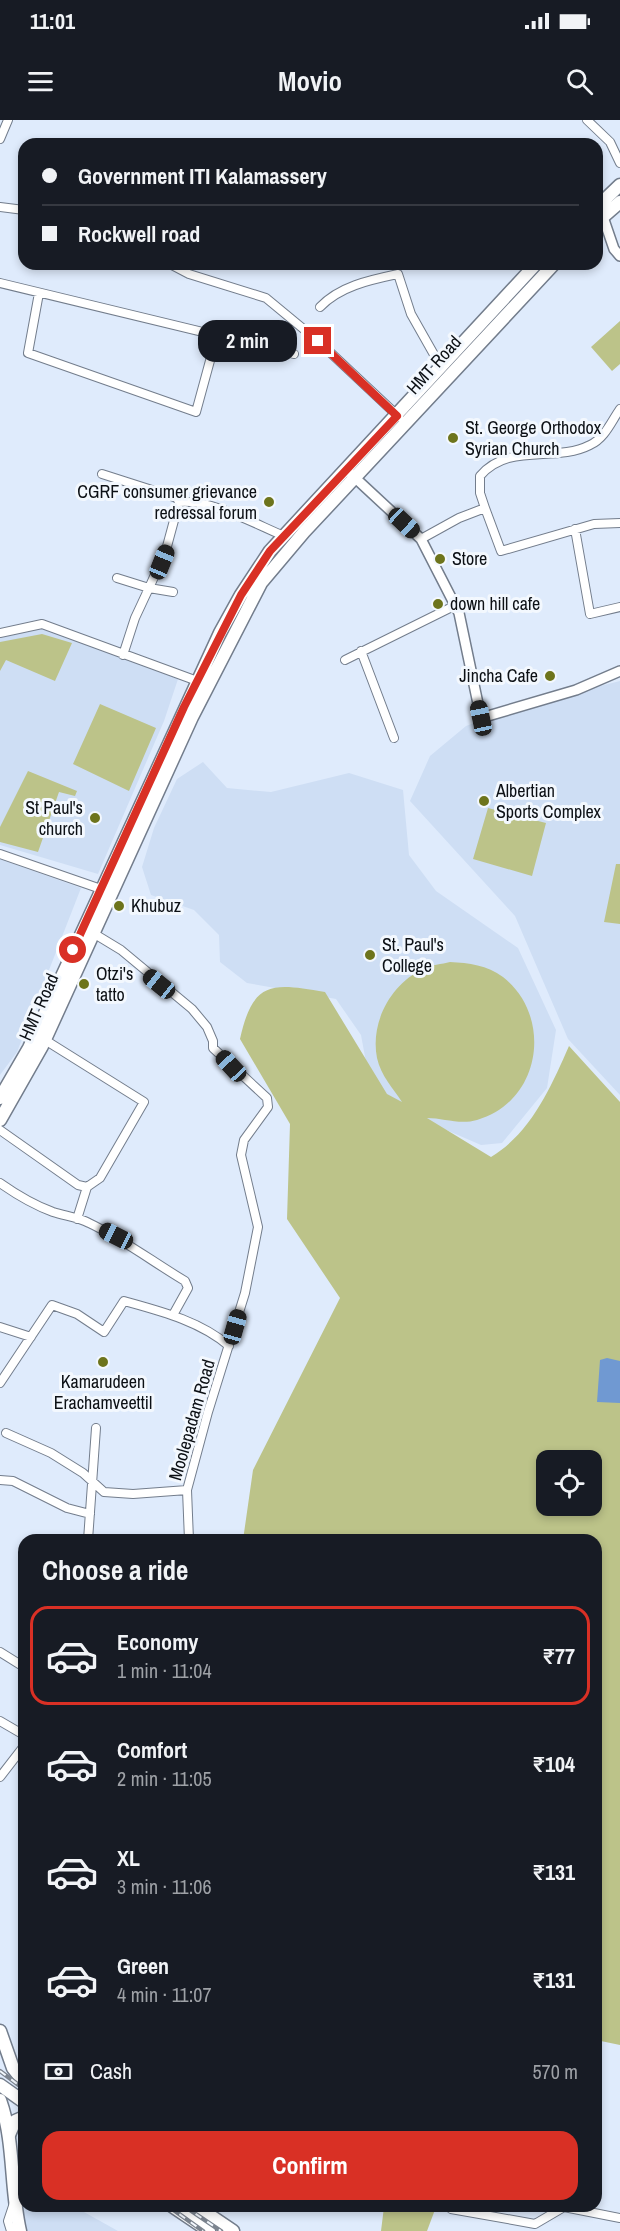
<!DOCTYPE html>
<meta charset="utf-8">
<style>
body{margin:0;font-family:"Archivo Narrow",sans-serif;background:#242831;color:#f1f3f6;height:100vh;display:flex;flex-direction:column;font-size:22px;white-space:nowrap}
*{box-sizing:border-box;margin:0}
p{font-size:20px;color:#9ea1a6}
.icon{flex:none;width:33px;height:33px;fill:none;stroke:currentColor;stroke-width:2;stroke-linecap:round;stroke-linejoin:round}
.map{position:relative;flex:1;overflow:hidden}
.side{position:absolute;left:18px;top:1414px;width:584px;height:678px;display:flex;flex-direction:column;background:#171b24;border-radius:18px;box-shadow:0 3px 9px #0003}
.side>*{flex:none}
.banner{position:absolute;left:18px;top:18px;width:585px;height:132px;border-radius:18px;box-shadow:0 3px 9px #0003;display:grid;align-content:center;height:132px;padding:0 24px;background:#171b24}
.buttons{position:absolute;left:536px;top:1330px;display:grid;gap:12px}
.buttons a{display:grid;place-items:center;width:66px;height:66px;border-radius:12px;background:#171b24;box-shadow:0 3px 9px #0003;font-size:30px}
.end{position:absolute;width:27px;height:27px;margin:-14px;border:8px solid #d93025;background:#fff;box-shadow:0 0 0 3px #fff}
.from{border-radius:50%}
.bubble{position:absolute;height:42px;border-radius:18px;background:#171b24;box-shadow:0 3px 9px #0003;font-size:20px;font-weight:700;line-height:42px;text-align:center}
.car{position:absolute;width:18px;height:36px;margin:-18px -9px;border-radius:8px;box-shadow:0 0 4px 2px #0007;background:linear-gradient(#222 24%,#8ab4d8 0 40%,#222 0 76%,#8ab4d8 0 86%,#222 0)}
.banner b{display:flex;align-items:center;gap:21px;height:57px;font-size:22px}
.banner b+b{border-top:2px solid #363941}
.banner i{width:15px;height:15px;background:#f1f3f6}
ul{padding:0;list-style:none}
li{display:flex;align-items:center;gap:18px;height:99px;margin:0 12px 9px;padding:0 12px;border:3px solid transparent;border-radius:18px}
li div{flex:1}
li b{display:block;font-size:22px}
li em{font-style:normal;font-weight:700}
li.selected{border-color:#d93025}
li>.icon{width:54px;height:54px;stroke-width:1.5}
h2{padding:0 24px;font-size:27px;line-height:72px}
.pay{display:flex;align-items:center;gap:15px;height:66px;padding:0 24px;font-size:22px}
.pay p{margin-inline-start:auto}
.action{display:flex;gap:12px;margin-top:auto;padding:12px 24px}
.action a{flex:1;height:69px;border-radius:18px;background:#d93025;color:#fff;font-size:24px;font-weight:700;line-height:69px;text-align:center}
.status{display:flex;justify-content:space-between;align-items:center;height:42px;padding:0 30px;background:#171b24;direction:ltr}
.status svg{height:16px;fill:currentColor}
header{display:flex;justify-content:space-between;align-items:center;height:78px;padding:0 24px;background:#171b24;font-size:27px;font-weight:700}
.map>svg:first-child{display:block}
.built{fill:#cedef4}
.green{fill:#bcc389;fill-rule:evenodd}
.water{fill:#7099d2}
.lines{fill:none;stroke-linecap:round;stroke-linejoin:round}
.minor-casing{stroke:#737d8c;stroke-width:10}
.tertiary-casing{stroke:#737d8c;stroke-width:12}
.primary-casing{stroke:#737d8c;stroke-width:15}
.trunk-casing{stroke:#737d8c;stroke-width:15}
.minor{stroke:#fff;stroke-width:8}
.tertiary{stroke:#fff;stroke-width:9}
.primary{stroke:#fff;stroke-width:12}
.trunk{stroke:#fff;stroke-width:12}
.rail-casing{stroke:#7c848f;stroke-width:4.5}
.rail{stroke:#f3f8fe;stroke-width:2;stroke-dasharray:7;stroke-linecap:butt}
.route{stroke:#d93025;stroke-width:8}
.poi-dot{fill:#6d741c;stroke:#f3f8fe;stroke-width:2}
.labels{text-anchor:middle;stroke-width:6;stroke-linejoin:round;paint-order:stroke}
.street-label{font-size:18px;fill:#0c1015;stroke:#f3f8fe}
.poi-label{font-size:18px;fill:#0c1015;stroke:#f3f8fe;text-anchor:start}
</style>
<div class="status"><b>11:01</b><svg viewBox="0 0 49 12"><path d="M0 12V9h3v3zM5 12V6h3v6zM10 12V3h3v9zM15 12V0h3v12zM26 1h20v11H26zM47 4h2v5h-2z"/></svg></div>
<header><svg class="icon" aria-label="menu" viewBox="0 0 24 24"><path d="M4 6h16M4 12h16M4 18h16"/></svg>Movio<svg class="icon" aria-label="search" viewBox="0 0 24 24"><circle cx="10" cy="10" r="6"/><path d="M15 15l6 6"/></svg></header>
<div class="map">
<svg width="620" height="2111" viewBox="0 0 620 2111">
<rect width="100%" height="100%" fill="#dfebfc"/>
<path class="built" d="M 42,508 L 178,559 L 164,601 L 98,754 L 0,725 L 0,518 Z
M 620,561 L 620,975 L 568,919 L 515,796 L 410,681 L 430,636 L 466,606 L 517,587 Z
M 203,642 L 227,668 L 271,672 L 349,653 L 403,670 L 409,735 L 436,771 L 518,828 L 556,910 L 547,968 L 502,1023 L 481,1025 L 400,990 L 368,953 L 361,915 L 336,879 L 247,863 L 220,842 L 219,815 L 194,790 L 151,775 L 142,747 L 154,708 L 177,659 Z
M 0,739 L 81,768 L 17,932 L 0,955 Z
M 24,2080 L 24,2086 L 75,2087 L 118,2111 L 25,2111 L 14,2083 Z"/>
<path class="green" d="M 620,201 L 620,244 L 612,251 L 591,227 Z
M 42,514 L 72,523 L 55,561 L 6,540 L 0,551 L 0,522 Z
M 100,584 L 156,608 L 129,671 L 73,644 Z
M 28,651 L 77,671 L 75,676 L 59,672 L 38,732 L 0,722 L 0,707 Z
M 488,688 L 546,703 L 532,756 L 473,739 Z
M 616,744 L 620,744 L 620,804 L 604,802 Z
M 450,842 C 469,843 487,845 503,857 C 553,896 542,981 477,1000 C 460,1005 443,998 427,998 L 491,1037 C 531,1013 551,967 569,926 L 620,982 L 620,1925 L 596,1920 L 596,1420 L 243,1420 L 253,1350 L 340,1178 L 287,1099 L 290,1004 L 240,919 C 253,860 272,863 325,872 L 387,974 L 402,982 C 393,968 381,956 377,938 C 370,902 391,864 423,849 C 431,845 442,844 450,842 ZM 546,1341 L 591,1341 L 591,1386 L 546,1386 Z
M 384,2087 L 384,2086 L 436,2087 L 427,2111 L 381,2111 Z"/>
<path class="water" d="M 607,1238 L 620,1241 L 620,1297 L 620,1283 L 597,1282 L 600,1240 Z"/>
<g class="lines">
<g class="minor-casing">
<path id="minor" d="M 587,0 L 610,22 L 620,43
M 0,19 L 8,0
M 0,87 L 24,90
M 170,144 L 189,154 L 266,178 L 318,221 L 399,297
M 0,163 L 294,234
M 39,173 L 28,233 L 196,292 L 217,215
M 320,187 C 340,166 370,160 398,154 L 411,194 L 441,247
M 102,354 L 177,378 L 179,382 L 166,430 L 149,468 L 173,472
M 179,382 C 211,379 255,404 284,416
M 485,388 L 480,373 L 480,356 C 509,322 555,343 590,325 C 605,318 611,302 620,289
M 575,409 L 590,494 L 620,487
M 421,419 L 459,398 L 485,388 L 501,431 L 594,404 L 620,403
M 117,458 L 149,468 L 135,498 L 123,535
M 0,513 L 42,504 L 200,562
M 361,531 L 394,618
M 345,540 L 456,485
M 0,734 L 101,769
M 93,813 L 121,830 L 192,889 L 207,907 L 213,921 L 213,928 L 267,978 L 268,987 L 244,1020 L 241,1035 L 258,1107 L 245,1173 L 208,1292 L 187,1370 L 189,1420
M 45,920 L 144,982 L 100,1058 L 87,1067 L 77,1099
M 0,1010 L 78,1065 L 87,1067
M 0,1063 C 17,1075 34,1085 53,1092 C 65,1096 78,1097 89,1103 C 123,1119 153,1142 185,1161 L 188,1168 L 173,1195
M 0,1207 L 31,1217
M 0,1263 L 52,1185 L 77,1194 L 104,1212 L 124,1181 C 160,1191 200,1201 229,1226
M 6,1313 L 51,1333 L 83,1353 L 104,1372 L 133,1374 L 187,1370
M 0,1360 L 13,1361 L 67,1388 L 90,1394
M 88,1420 L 96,1308
M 0,1532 L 24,1547
M 0,1601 L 24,1615
M 0,1657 L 24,1626
M 451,2089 L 535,2104 L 564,2087 L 620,2098
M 11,2111 L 8,2101 L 14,2083"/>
</g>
<g class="tertiary-casing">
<path id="tertiary" d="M 603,97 L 614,129 L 620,136
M 351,354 L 421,419 L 459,493 L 481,598 L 576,570 L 620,551"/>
</g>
<g class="primary-casing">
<path id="primary" d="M 597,87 L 620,65
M 597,102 L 620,82
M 0,978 L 29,928 L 220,513 L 241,475 L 270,431 L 536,144
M 0,1000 L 42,926 L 192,597 L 261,463 L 304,412 L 554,144
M 0,1980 C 15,2022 10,2068 20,2111"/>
</g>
<g class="trunk-casing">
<path id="trunk" d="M 0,1911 L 13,1948 L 24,1962
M 0,1965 L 24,1982
M 9,2015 L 15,2001 L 24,1997
M 172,2086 L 209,2111
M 196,2086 L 233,2111"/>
</g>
<use href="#minor" class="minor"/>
<use href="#tertiary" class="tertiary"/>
<use href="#primary" class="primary"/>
<use href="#trunk" class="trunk"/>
<g class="rail-casing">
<path id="rail" d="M 0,1951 L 24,1969
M 168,2086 L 203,2111
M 184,2086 L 221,2111"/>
</g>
<use href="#rail" class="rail"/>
</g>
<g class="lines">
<path class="route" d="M 73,830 L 184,587 L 241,475 L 270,431 L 397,296 L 318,221"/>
</g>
<g class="poi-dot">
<circle cx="453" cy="318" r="6"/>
<circle cx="269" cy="382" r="6"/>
<circle cx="440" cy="439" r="6"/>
<circle cx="438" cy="484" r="6"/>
<circle cx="550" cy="556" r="6"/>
<circle cx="484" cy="681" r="6"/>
<circle cx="95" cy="698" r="6"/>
<circle cx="119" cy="786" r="6"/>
<circle cx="370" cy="835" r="6"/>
<circle cx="84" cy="864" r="6"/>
<circle cx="103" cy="1242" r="6"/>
</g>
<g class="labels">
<g class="street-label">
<text transform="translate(434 245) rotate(-48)" y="6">HMT Road</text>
<text transform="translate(39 887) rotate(-66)" y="6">HMT Road</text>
<text transform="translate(192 1300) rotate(-74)" y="6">Moolepadam Road</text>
</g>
<g class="poi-label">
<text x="465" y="314">St. George Orthodox<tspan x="465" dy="21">Syrian Church</tspan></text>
<text x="257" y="378" text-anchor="end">CGRF consumer grievance<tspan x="257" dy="21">redressal forum</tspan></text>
<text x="452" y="445">Store</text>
<text x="450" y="490">down hill cafe</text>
<text x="538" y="562" text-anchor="end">Jincha Cafe</text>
<text x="496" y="677">Albertian<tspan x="496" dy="21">Sports Complex</tspan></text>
<text x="83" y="694" text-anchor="end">St Paul's<tspan x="83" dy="21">church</tspan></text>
<text x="131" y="792">Khubuz</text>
<text x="382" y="831">St. Paul's<tspan x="382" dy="21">College</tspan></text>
<text x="96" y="860">Otzi's<tspan x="96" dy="21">tatto</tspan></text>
<text x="103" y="1268" text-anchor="middle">Kamarudeen<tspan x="103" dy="21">Erachamveettil</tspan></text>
</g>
</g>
</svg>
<div class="buttons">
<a><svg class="icon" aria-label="locate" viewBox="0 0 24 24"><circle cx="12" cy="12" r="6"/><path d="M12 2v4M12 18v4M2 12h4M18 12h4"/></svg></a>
</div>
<i class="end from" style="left:73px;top:830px"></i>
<i class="end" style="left:318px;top:221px"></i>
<div class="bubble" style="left:198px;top:200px;width:99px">2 min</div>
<i class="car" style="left:404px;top:403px;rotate:133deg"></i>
<i class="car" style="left:162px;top:442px;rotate:22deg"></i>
<i class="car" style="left:481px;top:598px;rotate:348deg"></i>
<i class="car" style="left:159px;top:864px;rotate:309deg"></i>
<i class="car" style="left:231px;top:946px;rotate:317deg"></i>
<i class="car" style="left:116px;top:1116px;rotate:297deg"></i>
<i class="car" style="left:235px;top:1207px;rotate:16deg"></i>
<div class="banner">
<b><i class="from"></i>Government ITI Kalamassery</b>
<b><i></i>Rockwell road</b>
</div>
<section class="side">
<h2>Choose a ride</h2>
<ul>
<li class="selected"><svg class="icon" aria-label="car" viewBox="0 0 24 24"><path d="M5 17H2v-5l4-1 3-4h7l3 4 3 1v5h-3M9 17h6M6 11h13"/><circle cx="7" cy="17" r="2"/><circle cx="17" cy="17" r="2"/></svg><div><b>Economy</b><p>1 min · 11:04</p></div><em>₹77</em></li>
<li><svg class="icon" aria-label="car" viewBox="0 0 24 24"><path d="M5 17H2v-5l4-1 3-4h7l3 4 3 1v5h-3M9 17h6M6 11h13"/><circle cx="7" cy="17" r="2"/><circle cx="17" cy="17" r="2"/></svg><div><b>Comfort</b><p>2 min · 11:05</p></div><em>₹104</em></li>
<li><svg class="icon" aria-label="car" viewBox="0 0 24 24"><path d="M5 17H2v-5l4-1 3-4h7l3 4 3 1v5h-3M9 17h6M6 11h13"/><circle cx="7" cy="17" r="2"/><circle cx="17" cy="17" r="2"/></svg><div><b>XL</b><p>3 min · 11:06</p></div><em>₹131</em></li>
<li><svg class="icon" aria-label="car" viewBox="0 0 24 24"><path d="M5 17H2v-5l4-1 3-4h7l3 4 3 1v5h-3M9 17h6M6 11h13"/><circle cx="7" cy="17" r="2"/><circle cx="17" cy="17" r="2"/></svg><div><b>Green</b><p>4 min · 11:07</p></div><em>₹131</em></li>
</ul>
<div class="pay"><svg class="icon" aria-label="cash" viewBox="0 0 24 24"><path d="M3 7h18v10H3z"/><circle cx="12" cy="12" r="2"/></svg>Cash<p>570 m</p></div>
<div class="action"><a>Confirm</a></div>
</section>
</div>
